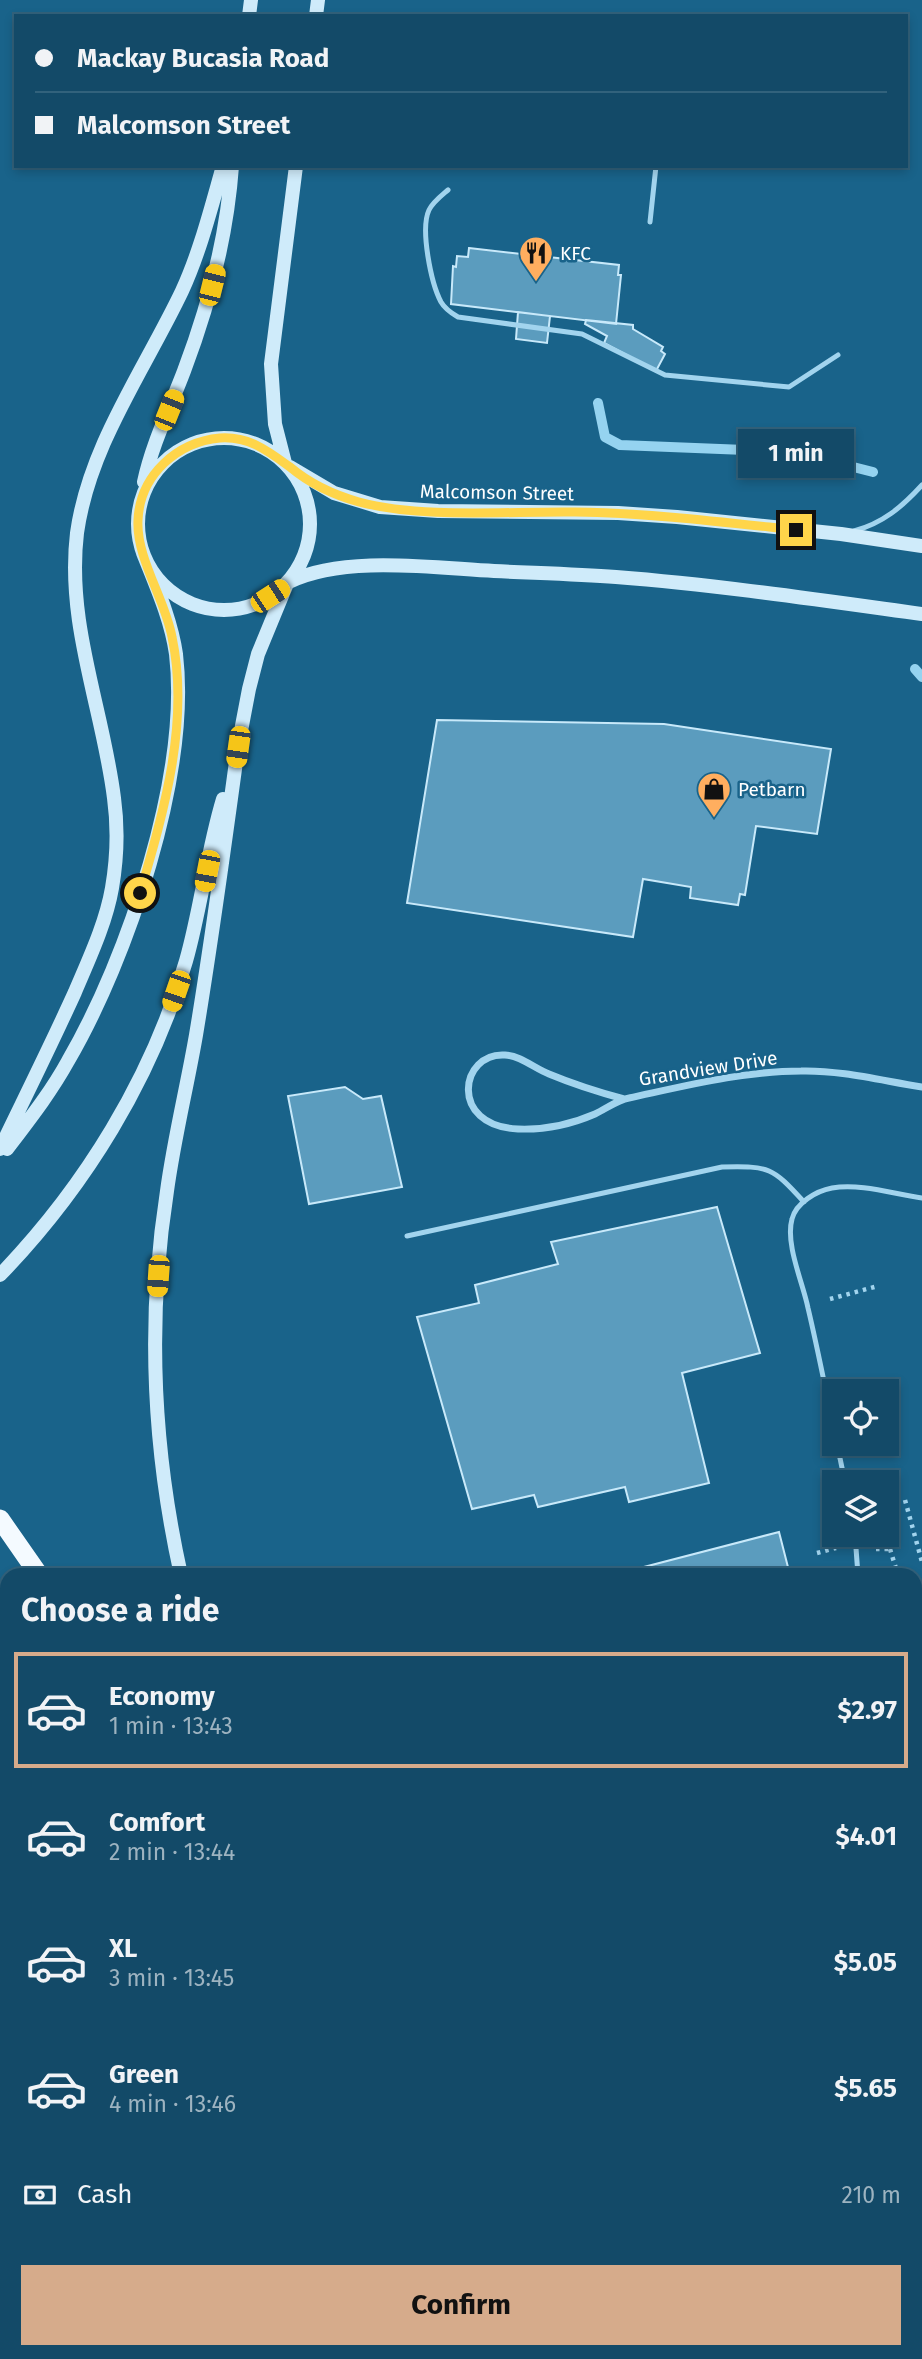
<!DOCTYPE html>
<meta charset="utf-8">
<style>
body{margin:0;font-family:"Fira Sans",sans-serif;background:#205471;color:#f1f3f6;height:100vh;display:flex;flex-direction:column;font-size:26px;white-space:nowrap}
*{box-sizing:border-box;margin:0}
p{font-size:23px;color:#9db3c0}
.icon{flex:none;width:38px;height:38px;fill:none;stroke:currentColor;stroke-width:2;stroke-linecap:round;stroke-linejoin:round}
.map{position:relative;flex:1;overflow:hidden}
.sheet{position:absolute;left:0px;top:1568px;width:922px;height:791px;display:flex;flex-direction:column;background:#134a68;border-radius:21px 21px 0 0;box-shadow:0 4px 10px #0003,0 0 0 2px #32627c}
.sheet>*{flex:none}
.banner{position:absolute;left:14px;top:14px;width:894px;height:154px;border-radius:0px;box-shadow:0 4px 10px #0003,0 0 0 2px #32627c;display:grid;align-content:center;height:154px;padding:0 21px;background:#134a68}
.controls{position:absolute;left:822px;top:1379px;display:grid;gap:14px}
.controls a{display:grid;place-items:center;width:77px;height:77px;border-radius:0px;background:#134a68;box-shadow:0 4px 10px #0003,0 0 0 2px #32627c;font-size:35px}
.end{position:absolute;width:32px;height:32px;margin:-16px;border:9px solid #ffd54a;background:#111;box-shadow:0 0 0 4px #111}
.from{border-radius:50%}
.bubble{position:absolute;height:49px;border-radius:0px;background:#134a68;box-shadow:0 4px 10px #0003,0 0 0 2px #32627c;font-size:23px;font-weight:700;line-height:49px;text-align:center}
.car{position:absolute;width:21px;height:42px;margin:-21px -10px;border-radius:9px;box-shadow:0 0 5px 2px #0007;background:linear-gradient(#f5c518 24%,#345 0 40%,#f5c518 0 76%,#345 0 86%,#f5c518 0)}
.banner b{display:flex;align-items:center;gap:24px;height:66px;font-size:26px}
.banner b+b{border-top:2px solid #32627c}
.banner i{width:18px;height:18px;background:#f1f3f6}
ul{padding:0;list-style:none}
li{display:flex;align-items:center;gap:21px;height:116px;margin:0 14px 10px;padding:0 7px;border:4px solid transparent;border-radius:0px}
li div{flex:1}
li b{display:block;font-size:26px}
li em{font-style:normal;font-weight:700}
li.selected{border-color:#d6ab8b}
li>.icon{width:63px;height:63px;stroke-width:1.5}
h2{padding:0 21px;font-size:32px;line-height:84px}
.pay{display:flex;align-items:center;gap:18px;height:77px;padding:0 21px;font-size:26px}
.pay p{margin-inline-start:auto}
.action{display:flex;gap:14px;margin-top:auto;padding:14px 21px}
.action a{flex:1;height:80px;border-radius:0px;background:#d6ab8b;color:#111;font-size:28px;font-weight:700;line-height:80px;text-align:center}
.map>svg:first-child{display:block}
.green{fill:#287da7}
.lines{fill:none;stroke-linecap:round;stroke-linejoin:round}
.stream{stroke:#95d3f0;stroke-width:10}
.building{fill:#5b9cbe;stroke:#c8e9fa;stroke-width:2}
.path{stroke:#a2d4ee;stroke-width:4.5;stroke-dasharray:3.5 5;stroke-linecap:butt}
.service{stroke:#a2d4ee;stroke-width:5}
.minor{stroke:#a2d4ee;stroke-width:7}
.secondary{stroke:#cfebfa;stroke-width:14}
.trunk{stroke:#f4faff;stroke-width:19}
.route{stroke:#ffd54a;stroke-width:9}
.labels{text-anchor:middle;stroke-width:5;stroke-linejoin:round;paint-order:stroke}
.poi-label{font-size:19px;fill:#fff;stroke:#19638a;text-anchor:start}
.street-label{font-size:19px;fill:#fff;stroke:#19638a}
</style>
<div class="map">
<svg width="922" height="2359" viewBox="0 0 922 2359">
<rect width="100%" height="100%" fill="#19638a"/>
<path class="green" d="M 0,1937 L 7,1944 L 7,2277 L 0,2333 Z"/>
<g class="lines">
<path class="stream" d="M 598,403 L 605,437 L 620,445 L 794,452 L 873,472
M 915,669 L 922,677"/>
</g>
<path class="building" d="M 469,248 L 619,265 L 618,275 L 621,275 L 616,324 L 451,304 L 453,266 L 456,267 L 457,256 L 468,257 Z
M 518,312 L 550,316 L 547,343 L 516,339 Z
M 586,320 L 633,325 L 633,329 L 663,347 L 661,351 L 665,354 L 656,371 L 604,343 L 607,336 L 585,324 Z
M 437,720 L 664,724 L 831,749 L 817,834 L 756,826 L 745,895 L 740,894 L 738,905 L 690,898 L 691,887 L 643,879 L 633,937 L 407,903 Z
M 345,1087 L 363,1099 L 381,1096 L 402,1187 L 309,1204 L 288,1096 Z
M 717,1207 L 760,1353 L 682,1373 L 709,1483 L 629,1502 L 625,1487 L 538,1507 L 534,1495 L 472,1509 L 417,1317 L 479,1303 L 475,1285 L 558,1264 L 551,1242 Z
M 779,1532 L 790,1575 L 613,1575 Z
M 915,1932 L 922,1942 L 922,2206 L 915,2210 Z"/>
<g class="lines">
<path class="path" d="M 830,1299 L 878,1286
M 905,1500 L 922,1562
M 876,1549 L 890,1549 L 886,1535
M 890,1549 L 898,1575
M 817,1553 L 836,1548"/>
<path class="service" d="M 448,190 C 441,196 433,202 429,210 C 420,229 431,283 441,302 C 445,309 451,313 458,317 L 582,334 L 665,375 L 789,387 L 838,355
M 650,222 L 656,166
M 854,531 C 883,523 902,507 922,485
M 407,1236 L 722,1167 C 770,1166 772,1167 804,1202
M 835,1434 C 826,1392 818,1350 808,1308 C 803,1283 785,1244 792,1219 C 796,1203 816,1191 832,1188 C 860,1183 894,1194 922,1198
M 837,1444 L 845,1482
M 855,1535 L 858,1575
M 915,1790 L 922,1792
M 853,2352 L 858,2359"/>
<path class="minor" d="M 624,1099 C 598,1092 573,1084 549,1074 C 534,1068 521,1056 505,1055 C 460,1052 448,1126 518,1129 C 544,1130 572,1124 595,1114 C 606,1109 617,1100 629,1098 C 685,1086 744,1071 801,1071 C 841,1070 883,1081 922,1087"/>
<path class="secondary" d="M 249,16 L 251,0
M 316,16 L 318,0
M138 524a86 86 0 1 1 172 0a86 86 0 1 1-172 0Z
M 285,463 L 275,424 L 271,364 L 296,166
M 290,467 L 334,493 L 380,507 L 438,511 L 618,513 L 677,517 L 841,534 L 922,546
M 144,482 C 152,444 170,408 184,371 C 209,305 227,237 232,166
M 289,582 C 344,555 434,568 494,571 C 535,573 575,574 616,577 C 718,585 820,600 922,614
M 236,757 L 249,689 L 258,654 L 286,586
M 0,1149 C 25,1097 51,1045 75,992 C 89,959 106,923 112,888 C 117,859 118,827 114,798 C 103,709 66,624 77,533 C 89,446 145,369 182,291 C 200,252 211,208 223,166
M 7,1149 C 29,1120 51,1092 68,1061 C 128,958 190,774 176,654 C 171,619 156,586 143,553
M 0,1275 C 85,1187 152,1078 186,961 C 201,908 207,852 223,799
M 181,1575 C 153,1449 147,1319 167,1191 C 174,1139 187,1087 196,1035 C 212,939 225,843 238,747
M 614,2352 L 618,2359"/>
<path class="trunk" d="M 0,1519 L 39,1575
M 0,1621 L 7,1631
M 0,1726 L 7,1737
M 430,2352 L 434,2359
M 495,2352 L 499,2359
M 572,2352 L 577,2359"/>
</g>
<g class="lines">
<path class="route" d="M 140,893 C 164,812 190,721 172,637 C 165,599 136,558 138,520 C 140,475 177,442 220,438 C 249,436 268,451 290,467 C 309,483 334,495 359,502 C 424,519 506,511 575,512 C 649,513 722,522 796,530"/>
</g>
<defs>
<g id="restaurant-pin" transform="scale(1.75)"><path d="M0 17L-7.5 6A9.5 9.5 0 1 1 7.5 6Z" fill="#ffae5f" stroke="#19638a"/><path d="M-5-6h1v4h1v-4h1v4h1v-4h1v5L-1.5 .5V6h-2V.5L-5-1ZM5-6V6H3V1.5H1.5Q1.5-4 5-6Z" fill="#111"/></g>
<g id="shop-pin" transform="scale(1.75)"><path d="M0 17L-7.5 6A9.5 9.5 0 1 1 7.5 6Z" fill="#ffae5f" stroke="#19638a"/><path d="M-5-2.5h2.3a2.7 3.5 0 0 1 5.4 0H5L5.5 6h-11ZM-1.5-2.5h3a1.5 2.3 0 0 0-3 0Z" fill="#111"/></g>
</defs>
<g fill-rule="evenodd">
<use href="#restaurant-pin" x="536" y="253"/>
<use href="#shop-pin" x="714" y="789"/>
</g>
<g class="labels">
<g class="poi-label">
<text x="560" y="260">KFC</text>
<text x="738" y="796">Petbarn</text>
</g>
<g class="street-label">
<text transform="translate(497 492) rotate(1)" y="7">Malcomson Street</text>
<text transform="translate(708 1068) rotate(-9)" y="7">Grandview Drive</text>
</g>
</g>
</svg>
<div class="controls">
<a><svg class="icon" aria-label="locate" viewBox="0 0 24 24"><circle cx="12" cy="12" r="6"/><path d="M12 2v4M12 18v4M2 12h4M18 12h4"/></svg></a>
<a><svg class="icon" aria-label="layers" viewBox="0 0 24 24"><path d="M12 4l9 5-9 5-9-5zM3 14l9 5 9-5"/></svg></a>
</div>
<i class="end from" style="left:140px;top:893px"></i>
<i class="end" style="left:796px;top:530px"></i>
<div class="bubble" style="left:738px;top:429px;width:116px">1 min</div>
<i class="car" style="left:212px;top:285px;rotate:14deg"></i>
<i class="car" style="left:169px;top:410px;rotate:22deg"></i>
<i class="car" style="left:270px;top:596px;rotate:57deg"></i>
<i class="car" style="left:238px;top:747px;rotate:188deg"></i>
<i class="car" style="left:207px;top:871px;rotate:191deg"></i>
<i class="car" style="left:176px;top:991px;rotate:199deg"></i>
<i class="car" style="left:158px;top:1276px;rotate:184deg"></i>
<div class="banner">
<b><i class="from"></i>Mackay Bucasia Road</b>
<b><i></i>Malcomson Street</b>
</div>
<section class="sheet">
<h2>Choose a ride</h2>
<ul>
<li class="selected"><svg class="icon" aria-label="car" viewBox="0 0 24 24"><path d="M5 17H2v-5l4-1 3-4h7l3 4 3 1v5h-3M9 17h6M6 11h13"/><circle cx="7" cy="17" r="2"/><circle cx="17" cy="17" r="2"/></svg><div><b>Economy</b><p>1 min · 13:43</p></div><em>$2.97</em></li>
<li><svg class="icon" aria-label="car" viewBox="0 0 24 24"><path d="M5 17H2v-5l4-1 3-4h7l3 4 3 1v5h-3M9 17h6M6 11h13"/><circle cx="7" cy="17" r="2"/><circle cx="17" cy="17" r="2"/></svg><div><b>Comfort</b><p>2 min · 13:44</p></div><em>$4.01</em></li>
<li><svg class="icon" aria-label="car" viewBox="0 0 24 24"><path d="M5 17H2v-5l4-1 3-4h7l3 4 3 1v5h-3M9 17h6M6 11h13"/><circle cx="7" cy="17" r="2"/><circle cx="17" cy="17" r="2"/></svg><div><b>XL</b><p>3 min · 13:45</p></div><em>$5.05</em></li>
<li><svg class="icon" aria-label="car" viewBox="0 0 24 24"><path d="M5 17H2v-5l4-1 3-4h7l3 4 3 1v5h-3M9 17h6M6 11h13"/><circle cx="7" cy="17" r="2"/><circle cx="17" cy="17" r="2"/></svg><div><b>Green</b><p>4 min · 13:46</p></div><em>$5.65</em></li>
</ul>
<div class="pay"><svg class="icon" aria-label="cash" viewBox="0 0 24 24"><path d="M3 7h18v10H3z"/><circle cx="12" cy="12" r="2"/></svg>Cash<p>210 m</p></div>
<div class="action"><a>Confirm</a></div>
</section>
</div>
